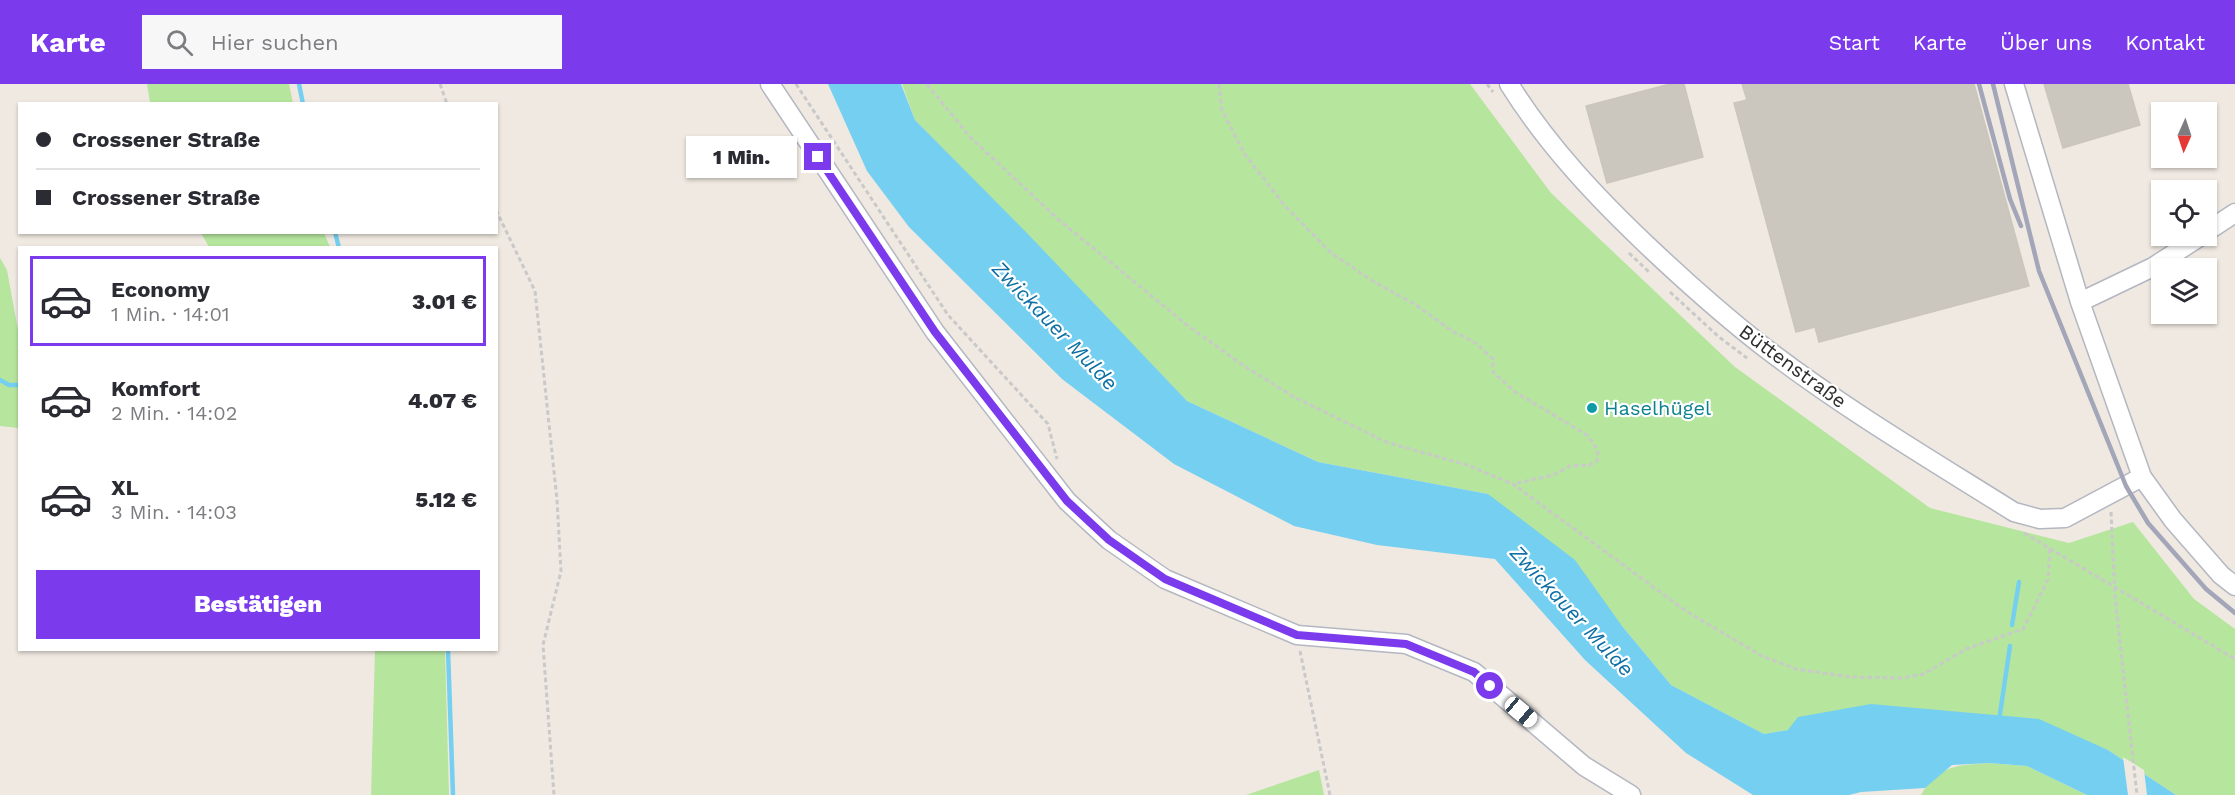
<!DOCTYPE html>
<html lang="de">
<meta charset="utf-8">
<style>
body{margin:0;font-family:"Work Sans",sans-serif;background:#f7f7f7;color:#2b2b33;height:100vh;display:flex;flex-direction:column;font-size:22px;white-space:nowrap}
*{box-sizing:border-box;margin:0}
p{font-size:20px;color:#7c7c81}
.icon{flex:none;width:33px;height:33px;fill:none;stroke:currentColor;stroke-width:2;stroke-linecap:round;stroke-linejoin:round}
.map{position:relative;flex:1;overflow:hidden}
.drawer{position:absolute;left:18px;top:162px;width:480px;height:405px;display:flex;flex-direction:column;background:#fff;border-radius:0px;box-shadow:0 2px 4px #0004}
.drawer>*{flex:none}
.hud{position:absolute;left:18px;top:18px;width:480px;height:132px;border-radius:0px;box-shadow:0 2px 4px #0004;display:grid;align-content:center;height:132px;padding:0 18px;background:#fff}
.needle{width:39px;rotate:183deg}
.tools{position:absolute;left:2151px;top:18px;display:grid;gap:12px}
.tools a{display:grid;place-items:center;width:66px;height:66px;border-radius:0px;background:#fff;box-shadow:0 2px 4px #0004;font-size:30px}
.end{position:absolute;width:27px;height:27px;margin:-14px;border:8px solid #7c3aed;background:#fff;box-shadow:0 0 0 3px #fff}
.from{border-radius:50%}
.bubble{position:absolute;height:42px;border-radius:0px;background:#fff;box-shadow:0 2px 4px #0004;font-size:20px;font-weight:800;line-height:42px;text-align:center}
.car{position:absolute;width:18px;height:36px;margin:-18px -9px;border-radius:8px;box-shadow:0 0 4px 2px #0007;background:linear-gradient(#fff 24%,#345 0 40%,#fff 0 76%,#345 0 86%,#fff 0)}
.hud b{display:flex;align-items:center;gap:21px;height:57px;font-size:22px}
.hud b+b{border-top:2px solid #e1e1e2}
.hud i{width:15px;height:15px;background:#2b2b33}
ul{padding:10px 0 0;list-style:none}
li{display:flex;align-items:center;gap:18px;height:90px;margin:0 12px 9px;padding:0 6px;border:3px solid transparent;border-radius:0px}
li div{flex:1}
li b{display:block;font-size:22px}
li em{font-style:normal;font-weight:800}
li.selected{border-color:#7c3aed}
li>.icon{width:54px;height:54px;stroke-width:1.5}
.button{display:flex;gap:12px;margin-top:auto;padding:12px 18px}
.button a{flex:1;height:69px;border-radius:0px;background:#7c3aed;color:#fff;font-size:24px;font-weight:800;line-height:69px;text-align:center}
header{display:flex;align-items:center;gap:36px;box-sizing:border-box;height:84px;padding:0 30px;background:#7c3aed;color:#fff}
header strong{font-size:28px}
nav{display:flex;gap:33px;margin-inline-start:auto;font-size:21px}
.search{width:420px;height:54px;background:#f7f7f7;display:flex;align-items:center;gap:15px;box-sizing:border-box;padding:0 21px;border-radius:0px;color:#7c7c81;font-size:22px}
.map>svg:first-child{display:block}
.green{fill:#b6e59e}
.water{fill:#75cff0}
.pier{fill:#efe9e1}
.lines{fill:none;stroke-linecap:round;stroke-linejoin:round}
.stream{stroke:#75cff0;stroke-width:4.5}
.building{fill:#cbc7bf;stroke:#cbc5ba;stroke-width:1.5}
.minor-casing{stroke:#b4b7c1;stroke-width:21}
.path{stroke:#c9c9c9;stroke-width:3;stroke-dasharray:4.5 3;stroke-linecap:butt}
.minor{stroke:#fff;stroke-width:18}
.rail{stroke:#a3a6b8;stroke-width:4.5}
.route{stroke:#7c3aed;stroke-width:8}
.culture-dot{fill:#0f9aa8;stroke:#fff;stroke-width:2}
.labels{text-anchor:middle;stroke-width:4.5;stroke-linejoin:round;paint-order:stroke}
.street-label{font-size:20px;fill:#2e2e2e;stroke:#fff}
.culture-label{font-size:20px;fill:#0d838f;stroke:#fff;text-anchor:start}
.water-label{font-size:21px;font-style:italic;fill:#0d6fa3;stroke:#fff}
</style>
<header>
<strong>Karte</strong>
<div class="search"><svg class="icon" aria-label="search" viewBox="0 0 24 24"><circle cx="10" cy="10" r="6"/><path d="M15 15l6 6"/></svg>Hier suchen</div>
<nav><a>Start</a><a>Karte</a><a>Über uns</a><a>Kontakt</a></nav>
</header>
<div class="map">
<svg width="2235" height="711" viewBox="0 0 2235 711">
<rect width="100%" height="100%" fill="#efe9e1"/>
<path class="green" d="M 147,0 L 289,0 L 293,19 L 150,19 Z
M 902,0 L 1470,0 L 1551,109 L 1735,283 L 1930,424 L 2069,459 L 2133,438 L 2194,515 L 2235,545 L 2235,711 L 2176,711 L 2108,666 L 1788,646 L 1764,650 L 1671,601 L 1622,542 L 1488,410 L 1318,378 L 1187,317 L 915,36 Z
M 201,149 L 324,149 L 330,163 L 209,163 Z
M 0,174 L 7,186 L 19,252 L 19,344 L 0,342 Z
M 375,566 L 445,566 L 449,711 L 371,711 Z
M 1989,679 L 2027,682 L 2087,711 L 1921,711 C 1938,681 1958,681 1989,679 Z
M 1319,686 L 1324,711 L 1246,711 Z"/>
<path class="water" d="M 828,0 L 901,0 L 915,36 L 1026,148 L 1187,317 L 1318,378 L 1488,410 L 1575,476 L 1622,542 L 1671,601 L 1764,650 L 1788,646 L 1798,633 L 1871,620 L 2039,635 L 2108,666 L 2176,711 L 2087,711 L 2027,682 L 1989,679 L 1952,681 L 1925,704 L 1861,708 L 1849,711 L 1753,711 L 1686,669 L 1585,576 L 1495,475 L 1377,461 L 1294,442 L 1174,380 L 1062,295 L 909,143 L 867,87 Z"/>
<path class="pier" d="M 2123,673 L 2144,686 L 2147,711 L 2128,711 Z"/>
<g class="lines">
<path class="stream" d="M 299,0 L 303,20
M 335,148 L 339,164
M 0,296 L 9,301 L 20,301
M 2012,541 L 2019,498
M 448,566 L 453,711
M 1999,637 L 2010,562"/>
</g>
<path class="building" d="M 1670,0 L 1684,0 L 1703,73 L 1607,99 L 1586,22 Z
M 1742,0 L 1974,0 L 2029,202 L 1819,258 L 1815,243 L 1796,248 L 1734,19 L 1747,16 Z
M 2044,0 L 2128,0 L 2140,41 L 2063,64 Z"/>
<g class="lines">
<g class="minor-casing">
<path id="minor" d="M 770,0 L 935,248 L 1067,417 L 1109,456 L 1165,495 L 1297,551 L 1406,560 L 1474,588 L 1584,682 L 1631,711
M 1509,0 C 1548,62 1597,114 1651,165 C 1686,198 1722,230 1760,260 C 1840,322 1928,374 2014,428 L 2040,435 L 2065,434 L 2142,393
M 2014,0 L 2080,218 L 2142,393 L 2173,436 L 2221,491 L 2235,502
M 2206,148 L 2235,129
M 2080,218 L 2153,183 L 2201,152"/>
</g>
<path class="path" d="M 440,0 L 447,20
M 796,0 L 948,231 L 1048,340 L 1057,375
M 927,0 L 969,52 L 1059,136 L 1187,241 L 1241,280 L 1294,313 L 1386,358 L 1467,381 L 1513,400 L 1686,527 L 1762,572 L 1796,585 L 1851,593 L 1902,594 L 1924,590 L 1966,565 L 2023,545 L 2048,496 L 2050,463
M 1219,0 L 1222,26 L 1244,69 L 1285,122 L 1330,168 L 1371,196 L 1416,221 L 1452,247 L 1476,259 L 1493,275 L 1493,288 L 1515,308 L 1587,351 L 1598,366 L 1597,377 L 1590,381 L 1570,382 L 1553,391 L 1513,400
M 1487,0 L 1493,8
M 496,126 L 535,207 L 557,416 L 561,487 L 543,561 L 554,711
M 1629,169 L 1650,189
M 1670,208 L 1719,253 L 1747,274
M 2111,428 L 2115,514 L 2137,711
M 2024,449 L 2235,575
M 1300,567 L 1330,711"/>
<use href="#minor" class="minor"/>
<path class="rail" d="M 1979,0 L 2010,115 L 2021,142
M 1993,0 L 2039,187 L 2126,402 L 2148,439 L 2206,505 L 2235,529"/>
</g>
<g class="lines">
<path class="route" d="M 818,73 L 935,248 L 1067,417 L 1109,456 L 1165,495 L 1297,551 L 1406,560 L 1474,588 L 1490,602"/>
</g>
<circle class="culture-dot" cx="1592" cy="324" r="6"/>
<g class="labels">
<g class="street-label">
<text transform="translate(1793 282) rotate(36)" y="7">Büttenstraße</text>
</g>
<g class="culture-label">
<text x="1604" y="331">Haselhügel</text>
</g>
<g class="water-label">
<text transform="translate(1055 242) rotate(46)" y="7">Zwickauer Mulde</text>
<text transform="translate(1572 527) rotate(47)" y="7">Zwickauer Mulde</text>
</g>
</g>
</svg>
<div class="tools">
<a><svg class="needle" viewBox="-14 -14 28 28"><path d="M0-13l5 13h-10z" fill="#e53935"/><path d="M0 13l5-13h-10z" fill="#7c7c81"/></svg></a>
<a><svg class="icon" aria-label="locate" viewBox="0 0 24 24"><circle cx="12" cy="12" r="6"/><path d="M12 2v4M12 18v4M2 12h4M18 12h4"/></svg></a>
<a><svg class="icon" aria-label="layers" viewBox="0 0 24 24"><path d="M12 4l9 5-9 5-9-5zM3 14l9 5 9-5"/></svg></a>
</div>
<i class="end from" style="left:1490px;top:602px"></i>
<i class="end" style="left:818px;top:73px"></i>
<div class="bubble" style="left:686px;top:52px;width:111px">1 Min.</div>
<i class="car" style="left:1521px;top:628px;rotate:130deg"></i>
<div class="hud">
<b><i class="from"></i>Crossener Straße</b>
<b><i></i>Crossener Straße</b>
</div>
<section class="drawer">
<ul>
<li class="selected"><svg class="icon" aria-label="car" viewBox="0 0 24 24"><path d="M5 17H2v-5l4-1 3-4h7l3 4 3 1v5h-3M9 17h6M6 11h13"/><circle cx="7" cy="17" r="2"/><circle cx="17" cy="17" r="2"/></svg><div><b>Economy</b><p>1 Min. · 14:01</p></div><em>3.01 €</em></li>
<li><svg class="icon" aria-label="car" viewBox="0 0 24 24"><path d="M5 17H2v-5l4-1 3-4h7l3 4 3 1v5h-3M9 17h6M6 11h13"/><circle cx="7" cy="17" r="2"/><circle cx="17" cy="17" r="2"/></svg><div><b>Komfort</b><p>2 Min. · 14:02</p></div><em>4.07 €</em></li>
<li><svg class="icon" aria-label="car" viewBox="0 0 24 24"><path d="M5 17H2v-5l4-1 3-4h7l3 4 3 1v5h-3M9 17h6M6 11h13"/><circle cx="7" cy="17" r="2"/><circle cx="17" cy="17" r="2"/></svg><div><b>XL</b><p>3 Min. · 14:03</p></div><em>5.12 €</em></li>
</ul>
<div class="button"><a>Bestätigen</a></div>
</section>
</div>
